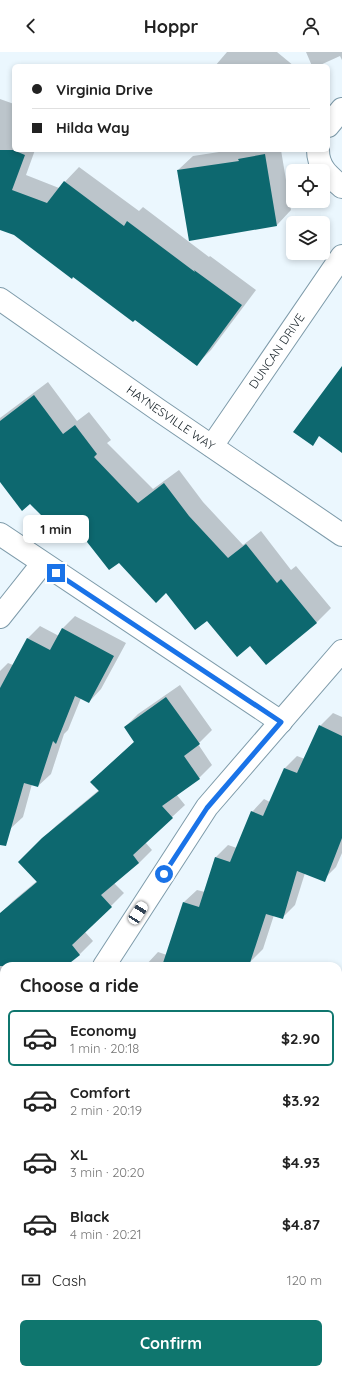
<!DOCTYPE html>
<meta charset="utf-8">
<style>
body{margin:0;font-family:Quicksand,sans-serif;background:#f2f2f2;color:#222;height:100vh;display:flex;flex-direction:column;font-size:15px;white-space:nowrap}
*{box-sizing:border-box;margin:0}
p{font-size:13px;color:#767676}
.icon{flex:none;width:22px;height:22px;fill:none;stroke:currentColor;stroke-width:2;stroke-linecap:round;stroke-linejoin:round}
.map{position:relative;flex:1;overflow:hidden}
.details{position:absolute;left:0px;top:910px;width:342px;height:412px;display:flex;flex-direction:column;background:#fff;border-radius:12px 12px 0 0;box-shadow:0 2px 6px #0003}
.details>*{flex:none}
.hud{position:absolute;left:12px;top:12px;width:318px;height:88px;border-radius:6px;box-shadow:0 2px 6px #0003;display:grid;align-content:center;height:88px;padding:0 20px;background:#fff}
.buttons{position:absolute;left:286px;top:112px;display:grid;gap:8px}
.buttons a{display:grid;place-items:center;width:44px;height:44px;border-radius:6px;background:#fff;box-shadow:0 2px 6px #0003;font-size:20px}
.end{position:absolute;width:18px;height:18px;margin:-9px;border:5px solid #1a73e8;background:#fff;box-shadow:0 0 0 2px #fff}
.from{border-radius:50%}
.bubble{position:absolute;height:28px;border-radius:6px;background:#fff;box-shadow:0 2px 6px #0003;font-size:13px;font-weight:800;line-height:28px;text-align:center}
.car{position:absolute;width:12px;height:24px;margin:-12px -6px;border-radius:5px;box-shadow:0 0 3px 1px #0007;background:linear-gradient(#fff 24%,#345 0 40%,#fff 0 76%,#345 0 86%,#fff 0)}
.hud b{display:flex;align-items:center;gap:14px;height:38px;font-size:15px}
.hud b+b{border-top:1px solid #e0e0e0}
.hud i{width:10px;height:10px;background:#222}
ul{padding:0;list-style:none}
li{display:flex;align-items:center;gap:12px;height:56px;margin:0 8px 6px;padding:0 12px;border:2px solid transparent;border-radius:6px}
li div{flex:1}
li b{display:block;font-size:15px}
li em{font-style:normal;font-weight:800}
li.on{border-color:#0f766e}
li>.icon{width:36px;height:36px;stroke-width:1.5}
h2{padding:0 20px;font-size:18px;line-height:48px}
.pay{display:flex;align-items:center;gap:10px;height:44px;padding:0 20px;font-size:15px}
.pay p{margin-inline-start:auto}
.primary-button{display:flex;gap:8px;margin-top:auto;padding:8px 20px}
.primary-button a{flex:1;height:46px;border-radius:6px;background:#0f766e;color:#fff;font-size:16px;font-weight:800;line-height:46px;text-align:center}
header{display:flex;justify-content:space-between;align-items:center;height:52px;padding:0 20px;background:#fff;font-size:18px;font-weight:800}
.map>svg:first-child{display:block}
.shadow{fill:#0003}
.building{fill:#0d686f}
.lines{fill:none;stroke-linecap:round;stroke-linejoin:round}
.minor-casing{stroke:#7e9baa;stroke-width:24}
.minor{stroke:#fff;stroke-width:22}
.route{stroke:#1a73e8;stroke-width:5}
.labels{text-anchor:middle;stroke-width:4;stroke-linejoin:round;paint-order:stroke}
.street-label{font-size:12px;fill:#141f25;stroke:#fff}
</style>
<header><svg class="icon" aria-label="back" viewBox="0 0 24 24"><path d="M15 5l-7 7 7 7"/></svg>Hoppr<svg class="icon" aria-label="person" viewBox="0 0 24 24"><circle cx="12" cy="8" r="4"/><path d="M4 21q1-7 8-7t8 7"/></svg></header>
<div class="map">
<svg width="342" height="1322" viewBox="0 0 342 1322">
<rect width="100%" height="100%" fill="#ebf7fe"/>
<path class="shadow" d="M 227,0 L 277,0 L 294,14 L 215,14 Z
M 306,0 L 342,0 L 342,8 L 340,4 L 318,14 L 312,14 Z
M 0,47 L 14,52 L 14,98 L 35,98 L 26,123 L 59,136 L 79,115 L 139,159 L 143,155 L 209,205 L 210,204 L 256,238 L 211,298 L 196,313 L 135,267 L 14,182 L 0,177 Z
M 232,98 L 281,98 L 291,158 L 277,173 L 178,118 L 193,104 Z
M 48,330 L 77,369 L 89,360 L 111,388 L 107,391 L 153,437 L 179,418 L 203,450 L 243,493 L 261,479 L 291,518 L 296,514 L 331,556 L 317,570 L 266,612 L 250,593 L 207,568 L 80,479 L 30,451 L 0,429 L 0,366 Z
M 75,564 L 126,591 L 101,637 L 89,650 L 81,646 L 68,678 L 64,682 L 51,722 L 38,734 L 32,732 L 23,765 L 10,777 L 0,774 L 0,619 L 8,611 L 13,613 L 28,586 L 40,574 L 59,584 L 63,576 Z
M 180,633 L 212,678 L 198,692 L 212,713 L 199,726 L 176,742 L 185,753 L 145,790 L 152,798 L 139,811 L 114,831 L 124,841 L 85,880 L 93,889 L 80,902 L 65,914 L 4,914 L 4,1014 L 0,1018 L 0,862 L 13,849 L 37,829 L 32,797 L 57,773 L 99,738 L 91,730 L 135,689 L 125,675 L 138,662 Z
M 333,661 L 342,665 L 342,801 L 336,815 L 323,828 L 305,821 L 295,853 L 282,866 L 274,863 L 263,897 L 250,910 L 241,914 L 145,914 L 158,900 L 167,903 L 184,850 L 197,838 L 205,840 L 215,806 L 228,793 L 237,796 L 252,760 L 264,747 L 270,750 L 285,716 L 297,704 L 305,707 L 320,674 Z
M 338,970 L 342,976 L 342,1051 L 338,1049 Z
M 0,1021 L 4,1025 L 4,1038 L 0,1042 Z
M 342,1235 L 342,1316 L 338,1315 L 338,1243 Z
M 4,1261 L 4,1275 L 1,1264 Z
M 0,1318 L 10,1322 L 0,1322 Z
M 40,1318 L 50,1318 L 60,1322 L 36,1322 Z
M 98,1318 L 101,1318 L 109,1322 L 94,1322 Z
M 245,1318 L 285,1318 L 283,1322 L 251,1322 Z"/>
<path class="building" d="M 0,98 L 13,98 L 25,103 L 12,138 L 47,151 L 64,129 L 124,174 L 127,169 L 195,220 L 194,218 L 242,253 L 197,314 L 135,268 L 133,270 L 73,225 L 72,227 L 14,183 L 0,178 Z
M 265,102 L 277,174 L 189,189 L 177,118 L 239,109 L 238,107 Z
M 342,314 L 342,401 L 319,384 L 313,394 L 293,380 Z
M 34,343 L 63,382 L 75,373 L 97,402 L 94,405 L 138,451 L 164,431 L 189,464 L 228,506 L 246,492 L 277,531 L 281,527 L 317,571 L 266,613 L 250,594 L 237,605 L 207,569 L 195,578 L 166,541 L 156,551 L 119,511 L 109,518 L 80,481 L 69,491 L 30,452 L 22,459 L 0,430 L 0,369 Z
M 62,576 L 114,604 L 89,651 L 75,644 L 56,692 L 53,689 L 38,735 L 24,731 L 6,794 L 0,793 L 0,636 L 27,586 L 50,598 Z
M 166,645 L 200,692 L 184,704 L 200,727 L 162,754 L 173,766 L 133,803 L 139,811 L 101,843 L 112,855 L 72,893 L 80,903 L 66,914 L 0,914 L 0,861 L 37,830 L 18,810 L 42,786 L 99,739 L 90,730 L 134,690 L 124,675 Z
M 319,673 L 342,684 L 342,786 L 325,830 L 297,819 L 283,867 L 266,862 L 249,914 L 162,914 L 183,850 L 199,855 L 215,805 L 230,810 L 251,759 L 263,764 L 284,716 L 297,721 Z"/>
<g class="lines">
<g class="minor-casing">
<g id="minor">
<path d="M 328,74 L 342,57"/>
<path d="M 318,98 C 318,116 329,124 342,135"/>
<path id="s1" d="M 0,247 L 157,357 L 342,483"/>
<path id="s2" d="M 212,394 L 342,204"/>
<path d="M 0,482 L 281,670"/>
<path d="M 0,565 L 42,512"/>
<path d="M 104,914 L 207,755 L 342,599"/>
<path d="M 0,1095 L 4,1085"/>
<path d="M 338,1098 L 342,1099"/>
<path d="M 338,1189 L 342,1189"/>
</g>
</g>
<use href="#minor" class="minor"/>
</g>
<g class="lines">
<path class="route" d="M 56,521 L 281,670 L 207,756 L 164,822"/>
</g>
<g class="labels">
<g class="street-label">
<text dy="4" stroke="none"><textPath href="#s2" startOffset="115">DUNCAN DRIVE</textPath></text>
<text dy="4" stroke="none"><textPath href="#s1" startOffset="208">HAYNESVILLE WAY</textPath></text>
</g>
</g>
</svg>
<div class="buttons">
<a><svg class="icon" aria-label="locate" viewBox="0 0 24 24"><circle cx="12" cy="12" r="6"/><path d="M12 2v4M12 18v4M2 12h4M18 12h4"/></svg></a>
<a><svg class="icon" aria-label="layers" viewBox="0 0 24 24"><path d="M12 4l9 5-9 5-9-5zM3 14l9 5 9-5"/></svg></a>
</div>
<i class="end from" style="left:164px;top:822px"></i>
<i class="end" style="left:56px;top:521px"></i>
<div class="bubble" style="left:23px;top:463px;width:66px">1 min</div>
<i class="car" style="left:138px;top:861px;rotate:33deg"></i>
<div class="hud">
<b><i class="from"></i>Virginia Drive</b>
<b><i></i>Hilda Way</b>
</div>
<section class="details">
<h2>Choose a ride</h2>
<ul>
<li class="on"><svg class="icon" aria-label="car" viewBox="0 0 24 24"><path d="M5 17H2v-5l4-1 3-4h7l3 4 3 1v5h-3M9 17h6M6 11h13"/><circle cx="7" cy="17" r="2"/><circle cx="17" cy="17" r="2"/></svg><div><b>Economy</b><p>1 min · 20:18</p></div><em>$2.90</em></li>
<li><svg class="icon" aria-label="car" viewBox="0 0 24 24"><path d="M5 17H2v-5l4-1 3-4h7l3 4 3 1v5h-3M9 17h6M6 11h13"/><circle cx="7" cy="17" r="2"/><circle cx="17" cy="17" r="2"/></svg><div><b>Comfort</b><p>2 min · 20:19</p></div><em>$3.92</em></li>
<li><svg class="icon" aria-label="car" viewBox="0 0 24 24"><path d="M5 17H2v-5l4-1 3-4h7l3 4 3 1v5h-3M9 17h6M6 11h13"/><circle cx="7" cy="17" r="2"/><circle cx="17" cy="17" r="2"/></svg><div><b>XL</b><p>3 min · 20:20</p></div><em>$4.93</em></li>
<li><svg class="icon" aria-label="car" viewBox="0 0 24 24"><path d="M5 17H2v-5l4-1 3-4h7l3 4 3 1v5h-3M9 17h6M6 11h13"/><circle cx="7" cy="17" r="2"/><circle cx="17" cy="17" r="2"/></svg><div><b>Black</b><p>4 min · 20:21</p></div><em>$4.87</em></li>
</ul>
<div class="pay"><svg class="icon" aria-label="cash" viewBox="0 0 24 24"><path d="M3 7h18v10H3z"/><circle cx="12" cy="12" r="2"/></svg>Cash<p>120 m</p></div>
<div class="primary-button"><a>Confirm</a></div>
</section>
</div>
